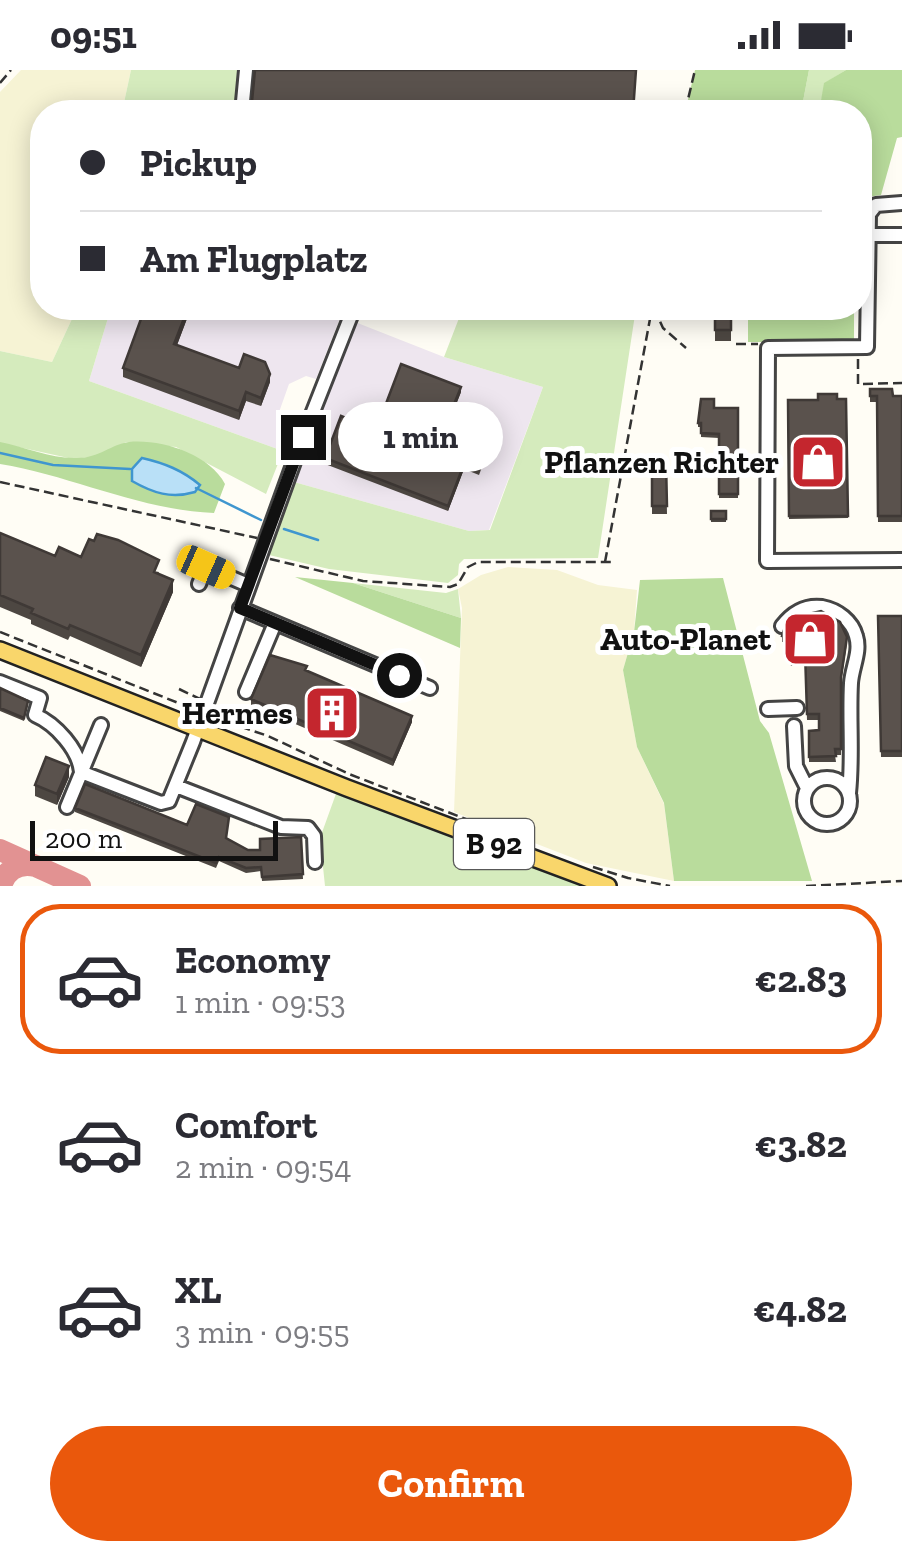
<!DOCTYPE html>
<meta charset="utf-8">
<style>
body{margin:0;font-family:"Zilla Slab",serif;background:#f2f2f3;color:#2b2b33;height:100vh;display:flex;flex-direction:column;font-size:38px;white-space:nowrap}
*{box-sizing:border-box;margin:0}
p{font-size:32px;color:#7c7c81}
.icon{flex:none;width:55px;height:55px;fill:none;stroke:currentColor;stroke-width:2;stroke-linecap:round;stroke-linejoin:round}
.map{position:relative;height:816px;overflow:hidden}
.panel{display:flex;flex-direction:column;background:#fff;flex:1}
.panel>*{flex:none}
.banner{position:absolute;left:30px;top:30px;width:842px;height:220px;border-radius:40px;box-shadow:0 5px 25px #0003;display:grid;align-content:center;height:220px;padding:0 50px;background:#fff}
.scale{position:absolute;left:30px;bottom:25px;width:248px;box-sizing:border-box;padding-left:10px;border:5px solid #111;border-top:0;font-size:28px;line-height:35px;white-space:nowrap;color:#111;-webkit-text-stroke:8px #fff;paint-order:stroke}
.end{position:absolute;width:45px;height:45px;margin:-22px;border:12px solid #111;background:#fff;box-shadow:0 0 0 5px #fff}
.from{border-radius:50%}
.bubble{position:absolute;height:70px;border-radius:35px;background:#fff;box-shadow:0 5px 25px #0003;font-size:32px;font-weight:700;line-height:70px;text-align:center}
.car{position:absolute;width:30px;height:60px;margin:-30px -15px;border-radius:12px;box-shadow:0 0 8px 2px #0007;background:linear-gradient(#f5c518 24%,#345 0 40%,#f5c518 0 76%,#345 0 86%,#f5c518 0)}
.banner b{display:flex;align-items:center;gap:35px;height:95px;font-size:38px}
.banner b+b{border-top:2px solid #e1e1e2}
.banner i{width:25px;height:25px;background:#2b2b33}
ul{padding:18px 0 0;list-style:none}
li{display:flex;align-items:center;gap:30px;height:150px;margin:0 20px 15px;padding:0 30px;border:5px solid transparent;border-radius:40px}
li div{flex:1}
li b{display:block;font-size:38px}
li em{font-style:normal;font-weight:700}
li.selected{border-color:#ea580c}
li>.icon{width:90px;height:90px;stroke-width:1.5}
.primary-button{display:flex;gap:20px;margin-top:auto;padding:20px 50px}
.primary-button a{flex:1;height:115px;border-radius:60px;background:#ea580c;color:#fff;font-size:40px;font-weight:700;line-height:115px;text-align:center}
.status{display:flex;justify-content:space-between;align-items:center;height:70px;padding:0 50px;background:#fff;direction:ltr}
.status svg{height:28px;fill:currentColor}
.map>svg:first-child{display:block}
.industrial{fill:#eee6ef}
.farmland{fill:#f6f3d4}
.green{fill:#d5ebbd}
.forest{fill:#b9dc9c}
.water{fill:#b9e0f7;stroke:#3f96cf;stroke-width:2.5}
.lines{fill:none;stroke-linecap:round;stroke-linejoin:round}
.stream{stroke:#3f96cf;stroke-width:2.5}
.taxiway{stroke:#e29292;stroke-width:22}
.minor-casing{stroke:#444;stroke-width:18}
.major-casing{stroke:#222;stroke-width:20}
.path{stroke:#333;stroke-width:2.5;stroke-dasharray:10 5;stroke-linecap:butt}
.minor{stroke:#fff;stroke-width:12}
.major{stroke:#f9d66b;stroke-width:15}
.wall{fill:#4d4742}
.shaded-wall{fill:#3f3936}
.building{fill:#5a524d;stroke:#3f3936;stroke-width:2.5}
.route{stroke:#111;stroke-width:12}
.labels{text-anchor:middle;stroke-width:10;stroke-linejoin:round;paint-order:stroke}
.shield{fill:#fff;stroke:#585858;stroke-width:2.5}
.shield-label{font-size:30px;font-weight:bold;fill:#111}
.poi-label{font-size:32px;font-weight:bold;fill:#111;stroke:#fff;text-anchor:end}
</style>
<div class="status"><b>09:51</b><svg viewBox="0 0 49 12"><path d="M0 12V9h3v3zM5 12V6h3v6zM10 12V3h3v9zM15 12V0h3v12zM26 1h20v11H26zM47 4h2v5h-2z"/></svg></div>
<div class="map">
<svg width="902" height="816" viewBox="0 0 902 816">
<rect width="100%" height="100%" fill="#fffdf5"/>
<path class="industrial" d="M 111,238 L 344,238 L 316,309 L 306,306 L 289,314 L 278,345 L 285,375 L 283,381 L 89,311 Z
M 355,252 L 444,287 L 543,317 L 489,460 L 469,461 L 294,412 Z"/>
<path class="farmland" d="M 21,0 L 131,0 L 122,42 L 42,42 L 42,238 L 77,238 L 52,292 L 0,281 L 0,22 Z
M 508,497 L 557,500 L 598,515 L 637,520 L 634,562 L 623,600 L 637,677 L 664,734 L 674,811 L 586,793 L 454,742 L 462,538 L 458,519 L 481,505 Z"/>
<path class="green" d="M 131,0 L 240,0 L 237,42 L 122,42 Z
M 809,0 L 846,0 L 825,13 L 819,42 L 801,42 Z
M 77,238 L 111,238 L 89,311 L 283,381 L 266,424 L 176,377 L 126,372 L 99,386 L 73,389 L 0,373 L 0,281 L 52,292 Z
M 448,238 L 636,238 L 598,488 L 464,489 L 459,494 L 458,505 L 448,513 L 329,499 L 269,485 L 294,412 L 469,461 L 490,460 L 543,317 L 444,287 L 461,243 Z
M 353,513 L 446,523 L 458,519 L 461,548 Z
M 337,721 L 590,816 L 325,816 L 320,768 Z"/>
<path class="forest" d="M 695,0 L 809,0 L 801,42 L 685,42 Z
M 846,0 L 902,0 L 902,67 L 897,68 L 881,125 L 860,128 L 860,42 L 819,42 L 824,13 Z
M 673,238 L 854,238 L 854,272 L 748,272 L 748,240 Z
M 0,372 C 25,377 52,389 77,388 C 99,388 112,374 129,372 C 162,369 209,384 225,414 L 214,443 C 139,440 73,406 0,394 Z
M 295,507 L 353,513 L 461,548 L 460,578 Z
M 723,508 L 760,651 L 769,663 L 812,811 L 674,811 L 664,733 L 637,677 L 623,600 L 634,562 L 640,510 Z"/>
<path class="water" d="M 142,388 C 164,393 182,400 200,415 L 195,422 C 171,429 153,423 132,411 L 132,399 Z"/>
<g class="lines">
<path class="stream" d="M 0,383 L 53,395 L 130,399
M 196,418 L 261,450
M 284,459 L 318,470"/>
<path class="taxiway" d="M 0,780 L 80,816
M 1,816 C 6,799 19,792 36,796"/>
<g class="minor-casing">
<path id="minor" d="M 242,42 L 246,0
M 902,133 L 876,135 L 869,144 L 867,277 L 768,278 L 767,491 L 902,490
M 867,165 L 902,165
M 199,514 L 206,497 L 248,515
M 240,538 L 430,618
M 782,556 C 792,543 805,535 822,537 C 838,540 852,551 856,566 C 861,582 852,597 851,613 C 849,650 853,686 849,723
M 0,612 L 40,628 L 35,645 C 56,654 79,680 81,702 L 161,733 L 169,731 L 193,672 L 303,367 L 354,238
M 246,622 L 275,553
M 768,639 L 797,638
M 794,656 L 796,696 L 807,718
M804 731a23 23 0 1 1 46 0a23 23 0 1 1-46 0Z
M 176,716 L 281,757 L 308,758 L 314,766 L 315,792
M 67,737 L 101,655"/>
</g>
<g class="major-casing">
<path id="major" d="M 0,580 L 347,718 L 608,816"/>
</g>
<path class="path" d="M 0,13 L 11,0
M 685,42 L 695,0
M 654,238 L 663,258 L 686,278
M 736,274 L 758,274
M 858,289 L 858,314 L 902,313
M 0,412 L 257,468
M 270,489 L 363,511 L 450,517 L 458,514 L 468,497 L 478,492 L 615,492
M 605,492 L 652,238
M 0,562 L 196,640
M 179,619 L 200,629
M 212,647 L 268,666 L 349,704 L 502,763
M 593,797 L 628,808 L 670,816
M 806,816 L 902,811"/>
<use href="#minor" class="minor"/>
<use href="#major" class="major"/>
</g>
<path class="wall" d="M 145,238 L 191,238 L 177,275 L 270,312 L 261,336 L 246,331 L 239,350 L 123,307 L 123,298 Z
M 715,238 L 731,238 L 731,271 L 715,271 Z
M 870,319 L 893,326 L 902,326 L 902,452 L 878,452 L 877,332 L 870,332 Z
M 461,322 L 440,375 L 482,397 L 479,405 L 464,399 L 448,441 L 325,394 L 325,388 Z
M 846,329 L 848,448 L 789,449 L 788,330 Z
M 714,338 L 738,338 L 738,428 L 719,428 L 719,368 L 701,367 L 701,357 L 698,357 L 698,353 Z
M 652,392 L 666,392 L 667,444 L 652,444 Z
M 711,441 L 726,441 L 726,452 L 711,452 Z
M 0,463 L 55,486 L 81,487 L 159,502 L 158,504 L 173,522 L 141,597 L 70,566 L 68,570 L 31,554 L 31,550 L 0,537 Z
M 878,546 L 902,546 L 902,687 L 881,687 Z
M 782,566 L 847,573 L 841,613 L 841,685 L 835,685 L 836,692 L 809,692 L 809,661 L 819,660 L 819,650 L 807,650 L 805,588 L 791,596 L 785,572 L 782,572 Z
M 307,601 L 412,652 L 393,696 L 251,635 L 251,629 Z
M 0,618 L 28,634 L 24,651 L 0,641 Z
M 69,707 L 57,735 L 35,726 L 35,715 Z
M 75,738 L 187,755 L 227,768 L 248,780 L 260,780 L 301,767 L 303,809 L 262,811 L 261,801 L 246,803 L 219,791 L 216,798 L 75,742 Z"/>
<path class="shaded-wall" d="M 188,238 L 191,238 L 174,283 L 174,274 Z
M 270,304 L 270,312 L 261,336 L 261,328 Z
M 461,317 L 461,322 L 438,380 L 438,374 Z
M 246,322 L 246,331 L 239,350 L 239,341 Z
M 464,394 L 464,399 L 448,441 L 448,436 Z
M 173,510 L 173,522 L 141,597 L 141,585 Z
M 805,582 L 805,588 L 791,596 L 791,590 Z
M 412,646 L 412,652 L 393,696 L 393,690 Z
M 69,696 L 69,707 L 57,735 L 57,724 Z"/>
<path class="building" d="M 255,0 L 636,0 L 633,42 L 251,42 Z
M 145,238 L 188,238 L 174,274 L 239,298 L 244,284 L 265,292 L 270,304 L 261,328 L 246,322 L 239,341 L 123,298 Z
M 715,238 L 731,238 L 731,260 L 715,260 Z
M 401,294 L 461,317 L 438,374 L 482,391 L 479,399 L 464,394 L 448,436 L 325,388 L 341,346 L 376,360 Z
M 870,319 L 892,319 L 893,326 L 902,326 L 902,446 L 878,446 L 877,326 L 870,326 Z
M 818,324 L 837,324 L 837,329 L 846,329 L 848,446 L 789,446 L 788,330 L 818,330 Z
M 701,329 L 714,329 L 714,338 L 738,338 L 738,424 L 719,424 L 719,364 L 701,363 L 701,353 L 698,353 Z
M 652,392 L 666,392 L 667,436 L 652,436 Z
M 711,441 L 726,441 L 726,449 L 711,449 Z
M 0,463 L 55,486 L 59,477 L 81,487 L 89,469 L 94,471 L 97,464 L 118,470 L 159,490 L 154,502 L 173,510 L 141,585 L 70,555 L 68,559 L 31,543 L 33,539 L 0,525 Z
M 821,541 L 840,552 L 847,567 L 841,607 L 841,679 L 835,679 L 836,686 L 809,687 L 809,661 L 819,660 L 819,644 L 807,644 L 805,582 L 791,590 L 785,567 L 782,566 L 784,560 L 800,546 Z
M 878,546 L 902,546 L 902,681 L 881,681 Z
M 270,585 L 307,596 L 305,600 L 412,646 L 393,690 L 251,629 Z
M 0,618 L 28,631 L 24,648 L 0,638 Z
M 46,687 L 69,696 L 57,724 L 35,715 Z
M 85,714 L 187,755 L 196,734 L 229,747 L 226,768 L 248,780 L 260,780 L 260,769 L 301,767 L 303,804 L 262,807 L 261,797 L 246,798 L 219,787 L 216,793 L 75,738 Z"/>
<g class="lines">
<path class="route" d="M 303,367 L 240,538 L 399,605"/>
</g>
<defs>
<g id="shop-square" transform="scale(2.875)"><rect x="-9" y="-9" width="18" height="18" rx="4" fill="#c4262e" stroke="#fff"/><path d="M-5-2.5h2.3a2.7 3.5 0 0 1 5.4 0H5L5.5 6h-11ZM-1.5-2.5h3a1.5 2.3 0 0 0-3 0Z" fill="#fff"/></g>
<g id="building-square" transform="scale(2.875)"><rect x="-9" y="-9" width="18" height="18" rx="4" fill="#c4262e" stroke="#fff"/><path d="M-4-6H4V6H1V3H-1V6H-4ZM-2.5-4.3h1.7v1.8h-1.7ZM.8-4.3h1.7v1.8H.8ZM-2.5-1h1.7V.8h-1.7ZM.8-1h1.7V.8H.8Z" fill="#fff"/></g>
</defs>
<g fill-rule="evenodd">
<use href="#shop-square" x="818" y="392"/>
<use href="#shop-square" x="810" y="569"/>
<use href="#building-square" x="332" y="643"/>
</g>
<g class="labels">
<rect class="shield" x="454" y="749" width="80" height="50" rx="8"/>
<g class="shield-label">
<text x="494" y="784">B 92</text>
</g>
<g class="poi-label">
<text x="779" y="403">Pflanzen Richter</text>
<text x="771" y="580">Auto-Planet</text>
<text x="293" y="654">Hermes</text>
</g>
</g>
</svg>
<div class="scale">200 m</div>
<i class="end from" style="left:399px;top:605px"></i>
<i class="end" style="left:303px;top:367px"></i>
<div class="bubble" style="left:338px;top:332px;width:165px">1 min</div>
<i class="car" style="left:206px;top:497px;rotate:114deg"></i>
<div class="banner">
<b><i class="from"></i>Pickup</b>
<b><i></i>Am Flugplatz</b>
</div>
</div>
<section class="panel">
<ul>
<li class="selected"><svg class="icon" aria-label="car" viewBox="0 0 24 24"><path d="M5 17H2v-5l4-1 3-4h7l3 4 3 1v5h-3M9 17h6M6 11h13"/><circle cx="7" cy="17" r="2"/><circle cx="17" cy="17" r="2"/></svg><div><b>Economy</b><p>1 min · 09:53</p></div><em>€2.83</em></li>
<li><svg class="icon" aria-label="car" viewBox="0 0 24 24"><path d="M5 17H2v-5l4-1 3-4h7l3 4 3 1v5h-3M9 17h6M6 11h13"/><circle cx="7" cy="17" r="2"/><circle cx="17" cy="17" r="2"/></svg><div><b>Comfort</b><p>2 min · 09:54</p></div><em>€3.82</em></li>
<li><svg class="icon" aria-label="car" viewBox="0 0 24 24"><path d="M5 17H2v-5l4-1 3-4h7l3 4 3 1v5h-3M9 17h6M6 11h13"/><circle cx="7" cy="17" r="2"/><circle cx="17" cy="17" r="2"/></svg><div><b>XL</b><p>3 min · 09:55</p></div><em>€4.82</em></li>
</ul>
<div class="primary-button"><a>Confirm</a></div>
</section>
